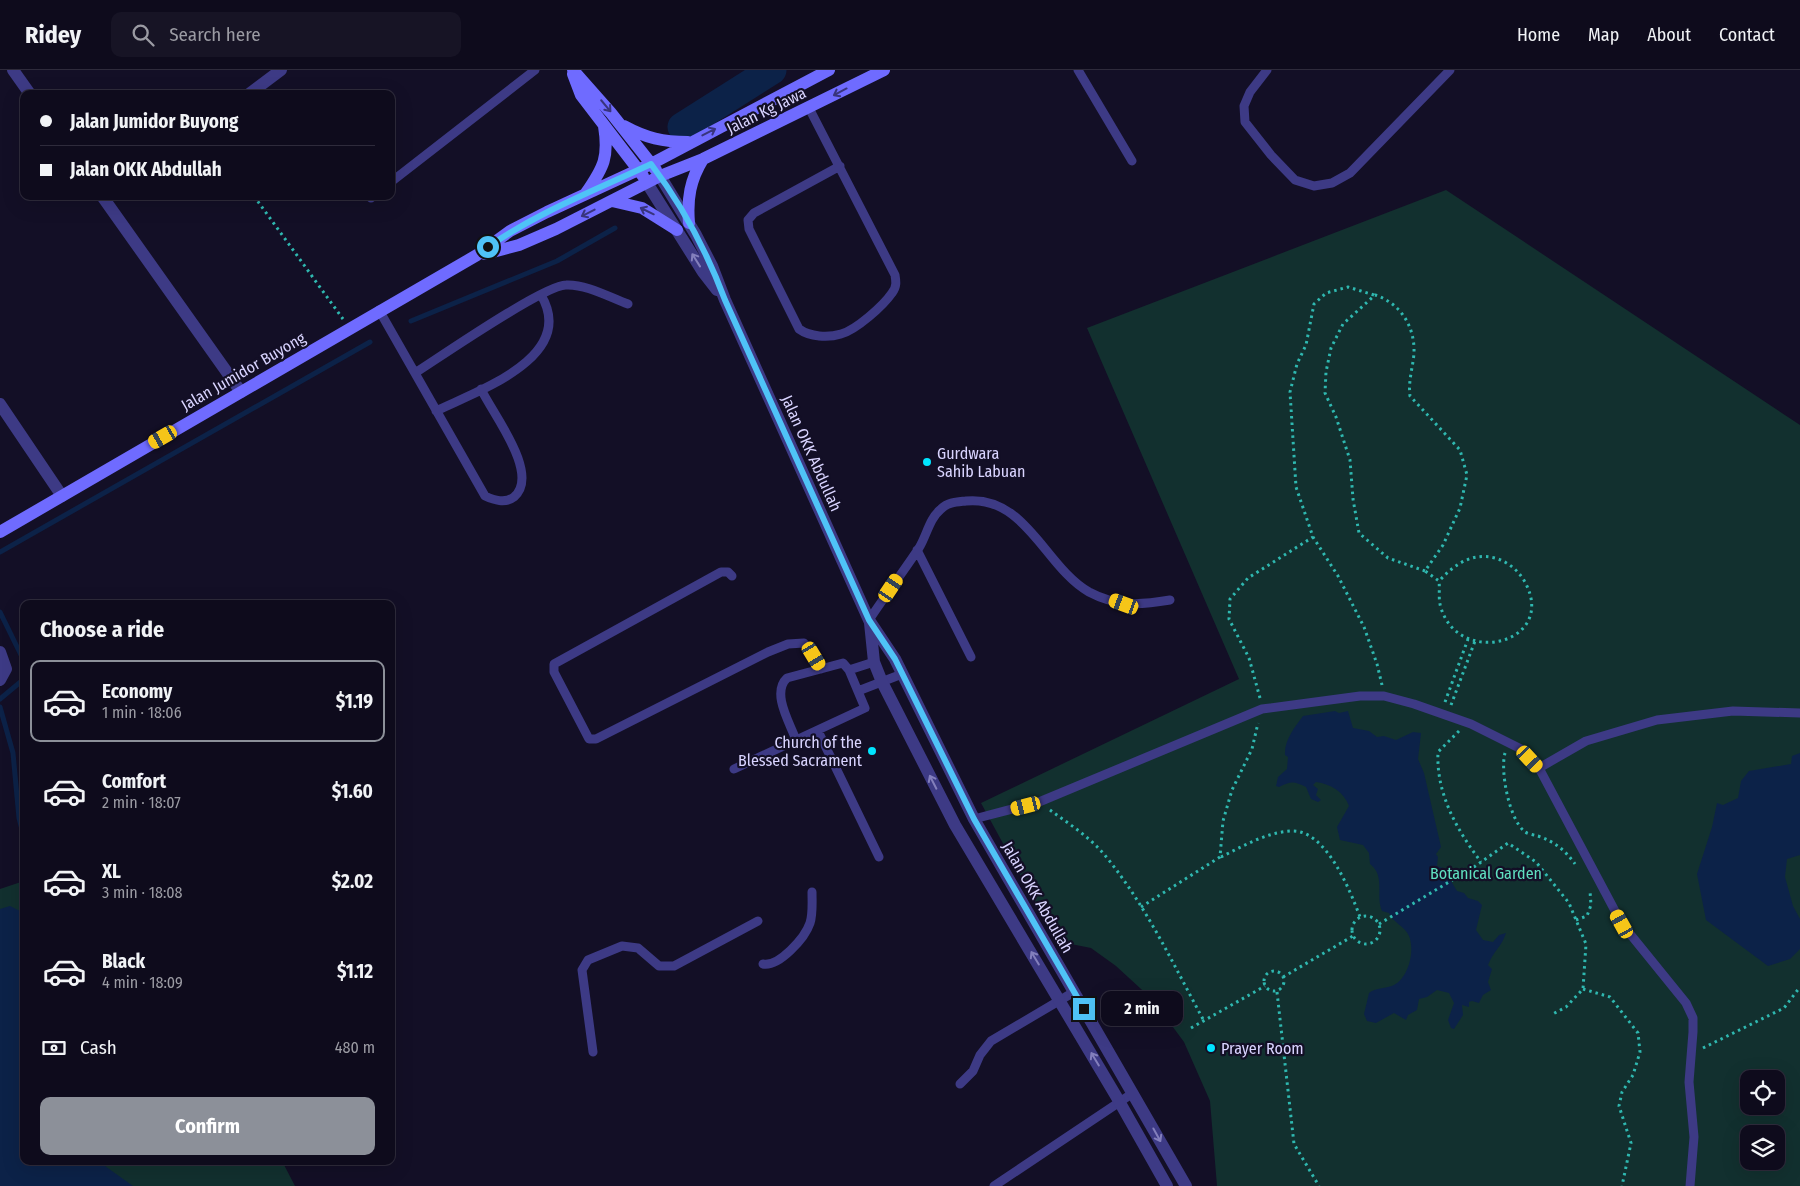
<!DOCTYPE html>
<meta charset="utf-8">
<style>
body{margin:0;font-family:"Fira Sans Condensed",sans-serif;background:#171425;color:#f1f3f6;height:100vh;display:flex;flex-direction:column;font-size:19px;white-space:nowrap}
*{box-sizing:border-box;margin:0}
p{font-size:16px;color:#9b9ba3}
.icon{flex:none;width:28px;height:28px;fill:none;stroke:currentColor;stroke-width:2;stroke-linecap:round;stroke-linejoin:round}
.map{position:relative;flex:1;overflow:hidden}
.details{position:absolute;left:20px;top:530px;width:375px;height:565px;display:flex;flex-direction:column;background:#0e0b1c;border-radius:10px;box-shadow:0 5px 20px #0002,0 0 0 1px #2e2b3b}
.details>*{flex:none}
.top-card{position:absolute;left:20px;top:20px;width:375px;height:110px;border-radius:10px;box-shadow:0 5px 20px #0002,0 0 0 1px #2e2b3b;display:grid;align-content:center;height:110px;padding:0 20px;background:#0e0b1c}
.buttons{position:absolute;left:1740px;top:1000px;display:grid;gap:10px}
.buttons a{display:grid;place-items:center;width:45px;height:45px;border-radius:10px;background:#0e0b1c;box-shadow:0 5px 20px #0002,0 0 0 1px #2e2b3b;font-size:25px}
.end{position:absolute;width:22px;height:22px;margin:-11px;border:6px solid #4fc3f7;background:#111;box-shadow:0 0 0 2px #111}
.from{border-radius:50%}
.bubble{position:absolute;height:35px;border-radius:10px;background:#0e0b1c;box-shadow:0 5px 20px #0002,0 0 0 1px #2e2b3b;font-size:16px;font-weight:700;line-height:35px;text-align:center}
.car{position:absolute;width:15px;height:30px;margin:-15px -8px;border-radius:6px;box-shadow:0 0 4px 1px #0007;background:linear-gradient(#f5c518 24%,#345 0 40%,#f5c518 0 76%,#345 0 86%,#f5c518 0)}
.top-card b{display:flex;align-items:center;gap:18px;height:48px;font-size:19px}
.top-card b+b{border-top:1px solid #2e2b3b}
.top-card i{width:12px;height:12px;background:#f1f3f6}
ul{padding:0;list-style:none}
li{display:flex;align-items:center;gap:15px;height:82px;margin:0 10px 8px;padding:0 10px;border:2px solid transparent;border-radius:10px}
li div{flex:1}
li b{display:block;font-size:19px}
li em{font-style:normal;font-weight:700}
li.on{border-color:#8c9099}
li>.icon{width:45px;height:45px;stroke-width:1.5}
h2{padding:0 20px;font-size:22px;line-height:60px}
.pay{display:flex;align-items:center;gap:12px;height:55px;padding:0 20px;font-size:19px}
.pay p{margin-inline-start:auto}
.cta{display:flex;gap:10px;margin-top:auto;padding:10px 20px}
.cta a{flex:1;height:58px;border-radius:10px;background:#8c9099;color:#fff;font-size:20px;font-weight:700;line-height:58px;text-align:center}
header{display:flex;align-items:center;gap:30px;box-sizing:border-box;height:70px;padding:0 25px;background:#0e0b1c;border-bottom:1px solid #2e2b3b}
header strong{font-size:24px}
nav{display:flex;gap:28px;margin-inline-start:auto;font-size:18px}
.search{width:350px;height:45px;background:#171425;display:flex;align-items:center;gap:12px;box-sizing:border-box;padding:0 18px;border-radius:10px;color:#9b9ba3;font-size:19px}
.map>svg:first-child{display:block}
.green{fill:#12302f;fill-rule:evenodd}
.water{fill:#0c2248}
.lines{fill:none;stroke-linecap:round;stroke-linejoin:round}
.stream{stroke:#0c2248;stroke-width:5}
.river{stroke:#0c2248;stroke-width:29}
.path{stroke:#2fb8b0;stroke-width:3;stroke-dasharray:2.5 4;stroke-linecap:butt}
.lane{stroke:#3d3a85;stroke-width:9}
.street{stroke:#3d3a85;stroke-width:12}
.secondary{stroke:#6f6bff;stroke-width:12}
.oneway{stroke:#38347d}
.oneway2{stroke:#837fbc}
.route{stroke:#4fc3f7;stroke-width:6}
.poi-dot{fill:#00e5ff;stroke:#130f26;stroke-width:2}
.labels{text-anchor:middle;stroke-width:4.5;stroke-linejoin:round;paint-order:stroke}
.street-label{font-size:16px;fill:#d9d4ff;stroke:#130f26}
.poi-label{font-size:16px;fill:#d9d4ff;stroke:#130f26;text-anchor:start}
.park-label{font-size:16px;fill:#5fe0c0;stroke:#130f26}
</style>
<header>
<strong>Ridey</strong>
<div class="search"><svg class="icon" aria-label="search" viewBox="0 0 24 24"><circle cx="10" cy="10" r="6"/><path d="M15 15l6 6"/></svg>Search here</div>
<nav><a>Home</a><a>Map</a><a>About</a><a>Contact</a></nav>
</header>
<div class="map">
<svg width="1800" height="1116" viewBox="0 0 1800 1116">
<rect width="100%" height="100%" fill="#130f26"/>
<path class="green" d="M 1446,120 L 1800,355 L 1800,1116 L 1217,1116 L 1210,1031 L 1184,972 L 1153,930 L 1116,896 L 1091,878 L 1056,871 L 981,733 L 1239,609 L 1087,258 ZM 1749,1009 L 1776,1009 L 1776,1036 L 1749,1036 ZM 1749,1064 L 1776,1064 L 1776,1091 L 1749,1091 Z
M 24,811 L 24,1091 L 282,1091 L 295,1116 L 0,1116 L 0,819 Z"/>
<path class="water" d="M 1335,641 L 1339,643 L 1348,641 L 1353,658 L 1369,661 L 1377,667 L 1384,666 L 1396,670 L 1413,662 L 1421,663 L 1418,689 L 1424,703 L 1441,777 L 1436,784 L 1438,787 L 1437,796 L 1443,798 L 1457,821 L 1464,823 L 1468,828 L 1478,831 L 1482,835 L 1476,860 L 1483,870 L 1493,872 L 1499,865 L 1506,863 C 1502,876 1493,882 1488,895 L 1492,899 L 1488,912 L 1491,920 L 1483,925 L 1479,933 L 1472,931 L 1469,932 L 1469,937 L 1462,935 L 1463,945 L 1454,959 L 1451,958 L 1448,950 L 1454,933 L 1449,923 L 1437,920 L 1427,927 L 1419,929 L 1417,940 L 1408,945 L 1406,950 L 1394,943 L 1376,953 L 1367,951 L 1364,944 L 1369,923 C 1377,917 1386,919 1394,915 C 1409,907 1415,880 1409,866 C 1405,856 1392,852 1389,843 L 1382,841 C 1375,826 1386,806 1370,794 L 1369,783 L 1363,775 L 1340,770 L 1337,757 L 1349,736 C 1344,722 1331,714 1316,712 L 1313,715 L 1318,719 L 1316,725 L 1321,730 L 1318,732 L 1311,729 L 1306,717 C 1294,711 1291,711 1279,717 L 1276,716 L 1278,707 L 1287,699 L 1288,687 L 1285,685 C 1284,670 1295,657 1303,646 Z
M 1800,683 L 1800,785 L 1787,789 L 1785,807 L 1793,836 L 1800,849 L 1800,879 L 1790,889 L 1768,896 L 1706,850 L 1697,804 L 1712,757 L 1717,733 L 1723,735 L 1738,728 L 1741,711 L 1749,701 L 1791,694 L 1792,686 Z
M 10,836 L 24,843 L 24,1091 L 98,1091 L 133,1116 L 0,1116 L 0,839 Z"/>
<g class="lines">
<path class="stream" d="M 411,251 L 557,191 L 615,158
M 0,482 L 370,272
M 0,542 L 24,591
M 0,629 L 24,609
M 0,637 L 13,683 L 19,748 L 24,767"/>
<path class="river" d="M 682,57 L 772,0"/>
<path class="path" d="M 254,126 L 343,249
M 1374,225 L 1348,217 L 1326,223 L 1314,234 L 1306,275 L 1297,294 L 1290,322 L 1296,417 L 1313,467 L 1338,506 L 1364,557 L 1377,594 L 1382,615
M 1425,501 L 1388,488 L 1359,463 L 1353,429 L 1350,390 L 1336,347 L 1325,323 L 1326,302 L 1331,278 L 1343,254 L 1375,225 C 1400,233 1415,256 1414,283 C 1413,297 1408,311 1410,326 L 1460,380 L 1467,405 L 1460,438 L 1443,475 L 1425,501 L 1439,511 C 1440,520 1438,529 1441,538 C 1459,597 1556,574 1526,514 C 1520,502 1509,492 1495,488 C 1471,482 1454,495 1439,511
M 1260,628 L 1249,588 L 1229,549 L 1230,529 L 1248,508 L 1313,467
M 1445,632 L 1468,569
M 1451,635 L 1475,571
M 1459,661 L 1438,682 C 1436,724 1457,760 1481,792
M 1505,683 C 1500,701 1509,748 1524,761 C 1527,764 1534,765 1538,766 C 1555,772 1565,780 1575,794
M 1050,740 C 1068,753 1088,766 1103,783 C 1145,833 1173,894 1204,951
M 1221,787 C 1243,776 1267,762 1292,761 C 1326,760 1350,820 1360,847
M 1141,837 L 1220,787 L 1223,751 L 1232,720 L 1252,679 L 1258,653
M1352 860a14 14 0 1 1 28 0a14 14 0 1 1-28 0Z
M 1576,850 L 1587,846 L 1591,835 L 1590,821
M 1379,854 L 1474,797 L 1508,773 L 1536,792 L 1569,833 L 1586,874 L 1583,919 L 1566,937 L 1551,945
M1264 911a10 10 0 1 1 20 0a10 10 0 1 1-20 0Z
M 1283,907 L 1353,866
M 1583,919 L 1610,927 L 1638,963 L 1640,982 L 1633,1005 L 1622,1022 L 1619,1036 L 1631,1073 L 1622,1116
M 1277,922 L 1294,1074 L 1319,1116
M 1191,958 L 1265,916
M 1703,978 L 1784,938 L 1800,917"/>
<path class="lane" d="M 1078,0 L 1132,91
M 1267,0 L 1250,22 L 1244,36 L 1245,52 L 1271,85 L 1295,110 L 1314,116 L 1332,113 L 1350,103 L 1450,0
M 809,38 L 895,205 C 896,211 897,217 892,223 C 883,236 856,260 841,264 C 828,268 810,267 799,259 L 749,159 L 748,150 L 754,143 L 840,96
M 391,112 L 535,0
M 371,128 L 373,126
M 379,240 L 485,426 C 494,430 505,434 514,427 C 541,404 492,343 481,319
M 415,303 C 440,287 544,215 566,215 C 586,214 609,227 628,234
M 436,341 C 477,321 578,287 541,225
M 917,480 L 971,587
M 732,506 L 728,502 L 721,502 L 554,594 L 554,602 L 589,669 L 596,669 L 768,582 L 788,574 L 804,573 L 821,599
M 869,550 C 885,526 903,502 919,478 C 927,465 929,449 941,439 C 948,432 957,432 966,431 C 1026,425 1045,497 1089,522 C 1117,537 1141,535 1170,530
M 849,600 L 874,592
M 858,621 L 902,604
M 818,661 L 879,787
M 1539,698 L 1586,671 L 1657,650 L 1733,641 L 1800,643
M 734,699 L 865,638 L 849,600 L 843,593 L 787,608 C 771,623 790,653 796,670
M 974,749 L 1039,732 L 1262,639 L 1360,626 L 1384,626 L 1414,634 L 1471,654 L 1521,679 L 1539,698 L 1622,854 L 1686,933 L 1693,948 L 1693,962 L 1689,1012 L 1694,1067 L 1690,1116
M 763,894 C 779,897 805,868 810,853 C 813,844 812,832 812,822
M 593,982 L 582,900 L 588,890 L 622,876 L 638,878 L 659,896 L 674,896 L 758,851
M 960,1014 L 973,1001 L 980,985 L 991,971 L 1074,922
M 994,1116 L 1133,1023"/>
<path class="street" d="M 13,0 L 30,24
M 249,24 L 281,0
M 660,106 L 696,165 L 712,196 L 725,230 L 869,550 L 895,589 L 974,749 L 1186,1116
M 647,113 L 703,202 L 717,220
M 102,126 L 241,322
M 0,334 L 62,426
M 870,553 L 874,592 L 882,612 L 955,755 L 1119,1031 L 1167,1116
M 0,582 L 6,599 L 0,610"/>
<path class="secondary" d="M 573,0 L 611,43 L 656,100
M 573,4 L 581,25 L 643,106
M 624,56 C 646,68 663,72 688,72
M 586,123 C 604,97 609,87 604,56
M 612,131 L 642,138 L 677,160
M 689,153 C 687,129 690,110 703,89
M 485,184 L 519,175 L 556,159 L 660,106 L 703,89 L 884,0
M 0,462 L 477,185 L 510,161 L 547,142 L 651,94 L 829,0"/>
</g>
<defs><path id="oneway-shaft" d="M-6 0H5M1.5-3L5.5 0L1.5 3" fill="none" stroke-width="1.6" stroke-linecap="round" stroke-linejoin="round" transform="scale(1.25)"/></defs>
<g class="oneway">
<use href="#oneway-shaft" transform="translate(840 22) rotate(152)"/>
<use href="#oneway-shaft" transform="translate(606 36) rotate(50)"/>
<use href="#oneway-shaft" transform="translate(709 62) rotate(-27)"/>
<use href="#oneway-shaft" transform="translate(647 141) rotate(-154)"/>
<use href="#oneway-shaft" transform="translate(588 143) rotate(153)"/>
</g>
<g class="oneway2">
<use href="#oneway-shaft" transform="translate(696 190) rotate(-122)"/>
<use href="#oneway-shaft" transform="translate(933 712) rotate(-117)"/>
<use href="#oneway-shaft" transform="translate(1035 888) rotate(-121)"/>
<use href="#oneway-shaft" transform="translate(1095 989) rotate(-121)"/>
<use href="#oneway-shaft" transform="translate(1157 1065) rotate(61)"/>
</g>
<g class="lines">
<path class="route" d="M 488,177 C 538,142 596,120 651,94 C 682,135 707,182 725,230 L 869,550 L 895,589 L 974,749 L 1084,939"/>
</g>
<g class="poi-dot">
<circle cx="927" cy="392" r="5"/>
<circle cx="872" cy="681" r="5"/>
<circle cx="1211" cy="978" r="5"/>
</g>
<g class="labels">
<g class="street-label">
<text transform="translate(766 40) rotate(-26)" y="6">Jalan Kg Jawa</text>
<text transform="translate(243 301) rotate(-30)" y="6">Jalan Jumidor Buyong</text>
<text transform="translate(812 383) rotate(66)" y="6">Jalan OKK Abdullah</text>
<text transform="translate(1038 827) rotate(60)" y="6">Jalan OKK Abdullah</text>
</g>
<g class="poi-label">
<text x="937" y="389">Gurdwara<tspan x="937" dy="18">Sahib Labuan</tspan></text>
<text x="862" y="678" text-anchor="end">Church of the<tspan x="862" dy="18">Blessed Sacrament</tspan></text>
<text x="1221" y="984">Prayer Room</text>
</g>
<g class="park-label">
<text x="1486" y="809">Botanical Garden</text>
</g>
</g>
</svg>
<div class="buttons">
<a><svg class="icon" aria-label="locate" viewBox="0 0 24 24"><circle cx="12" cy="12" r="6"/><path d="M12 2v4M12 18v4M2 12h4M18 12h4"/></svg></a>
<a><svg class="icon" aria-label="layers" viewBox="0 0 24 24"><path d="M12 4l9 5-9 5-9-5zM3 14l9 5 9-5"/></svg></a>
</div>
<i class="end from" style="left:488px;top:177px"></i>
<i class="end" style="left:1084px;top:939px"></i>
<div class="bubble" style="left:1101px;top:921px;width:82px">2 min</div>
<i class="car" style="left:163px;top:367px;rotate:240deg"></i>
<i class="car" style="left:891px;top:518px;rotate:34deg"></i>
<i class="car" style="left:1124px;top:534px;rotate:290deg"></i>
<i class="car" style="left:814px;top:586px;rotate:149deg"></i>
<i class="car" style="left:1530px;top:689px;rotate:137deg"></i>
<i class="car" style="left:1026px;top:736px;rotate:256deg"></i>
<i class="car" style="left:1622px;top:854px;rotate:331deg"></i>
<div class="top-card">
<b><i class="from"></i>Jalan Jumidor Buyong</b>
<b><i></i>Jalan OKK Abdullah</b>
</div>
<section class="details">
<h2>Choose a ride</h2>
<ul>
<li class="on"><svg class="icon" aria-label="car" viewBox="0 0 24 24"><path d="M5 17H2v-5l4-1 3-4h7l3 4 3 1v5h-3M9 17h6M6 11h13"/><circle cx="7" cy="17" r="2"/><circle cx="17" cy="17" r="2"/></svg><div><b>Economy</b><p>1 min · 18:06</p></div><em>$1.19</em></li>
<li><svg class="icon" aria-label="car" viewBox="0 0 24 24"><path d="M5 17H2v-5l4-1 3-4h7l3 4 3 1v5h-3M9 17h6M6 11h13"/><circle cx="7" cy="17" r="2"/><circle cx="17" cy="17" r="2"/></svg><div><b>Comfort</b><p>2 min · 18:07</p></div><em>$1.60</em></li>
<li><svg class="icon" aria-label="car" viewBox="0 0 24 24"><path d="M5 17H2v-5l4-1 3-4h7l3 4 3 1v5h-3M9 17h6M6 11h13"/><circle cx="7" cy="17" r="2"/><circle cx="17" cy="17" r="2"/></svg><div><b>XL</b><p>3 min · 18:08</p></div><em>$2.02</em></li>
<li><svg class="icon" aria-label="car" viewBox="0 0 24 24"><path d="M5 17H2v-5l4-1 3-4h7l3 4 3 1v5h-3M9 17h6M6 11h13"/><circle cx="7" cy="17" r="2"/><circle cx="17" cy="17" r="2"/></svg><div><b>Black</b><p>4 min · 18:09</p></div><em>$1.12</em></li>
</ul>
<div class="pay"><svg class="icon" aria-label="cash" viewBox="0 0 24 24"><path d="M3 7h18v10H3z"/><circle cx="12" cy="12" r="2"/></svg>Cash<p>480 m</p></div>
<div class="cta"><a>Confirm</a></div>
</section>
</div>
